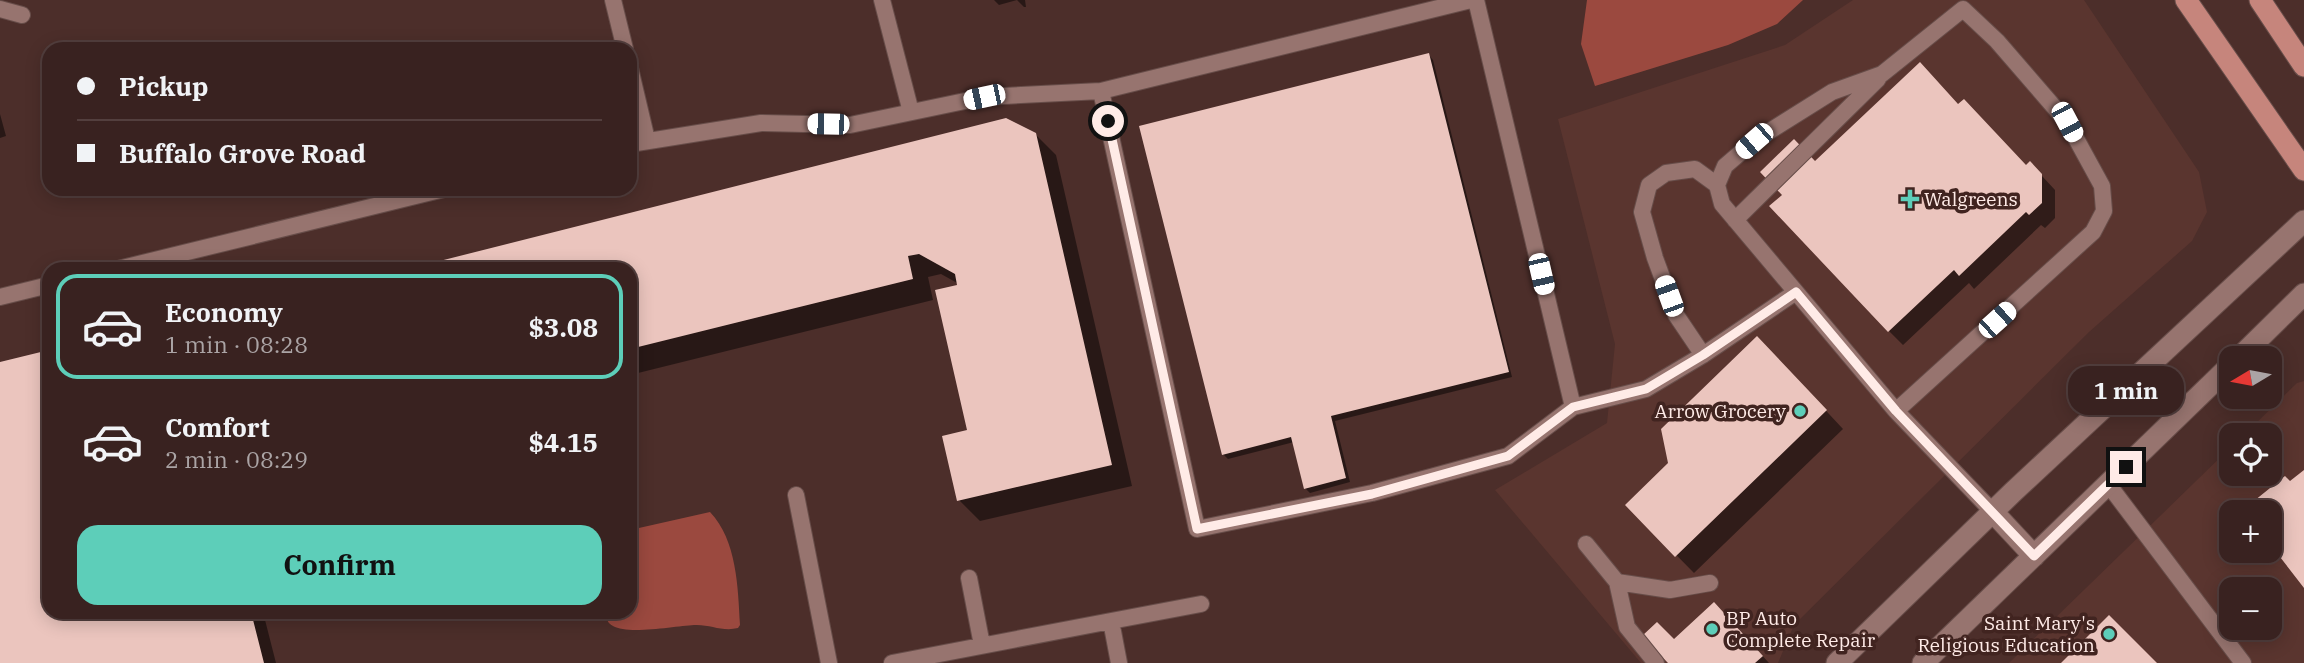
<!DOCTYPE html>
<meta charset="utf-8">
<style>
body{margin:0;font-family:"IBM Plex Serif",serif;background:#402a29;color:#f1f3f6;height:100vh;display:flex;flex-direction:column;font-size:26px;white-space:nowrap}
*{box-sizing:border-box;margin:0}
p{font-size:23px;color:#aba4a5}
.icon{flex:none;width:38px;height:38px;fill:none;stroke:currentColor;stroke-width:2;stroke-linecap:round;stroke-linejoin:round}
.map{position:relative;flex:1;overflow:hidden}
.drawer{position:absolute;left:42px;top:262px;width:595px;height:357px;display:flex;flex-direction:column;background:#392220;border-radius:21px;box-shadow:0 4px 18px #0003,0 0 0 2px #533f3e}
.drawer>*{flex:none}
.guide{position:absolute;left:42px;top:42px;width:595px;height:154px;border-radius:21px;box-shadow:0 4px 18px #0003,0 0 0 2px #533f3e;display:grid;align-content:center;height:154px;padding:0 35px;background:#392220}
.needle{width:46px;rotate:260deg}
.controls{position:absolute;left:2219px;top:346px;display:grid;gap:14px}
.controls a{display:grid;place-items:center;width:63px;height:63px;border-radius:14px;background:#392220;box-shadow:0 4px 18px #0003,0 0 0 2px #533f3e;font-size:35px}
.end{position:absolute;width:32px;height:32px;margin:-16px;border:9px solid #ffebe7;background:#111;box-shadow:0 0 0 4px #111}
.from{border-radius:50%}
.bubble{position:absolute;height:49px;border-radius:21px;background:#392220;box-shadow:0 4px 18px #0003,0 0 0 2px #533f3e;font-size:23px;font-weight:800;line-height:49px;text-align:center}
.car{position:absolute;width:21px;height:42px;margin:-21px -10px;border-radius:9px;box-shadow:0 0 5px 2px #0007;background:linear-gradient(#fff 24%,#345 0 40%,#fff 0 76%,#345 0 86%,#fff 0)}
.guide b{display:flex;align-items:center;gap:24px;height:66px;font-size:26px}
.guide b+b{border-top:2px solid #533f3e}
.guide i{width:18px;height:18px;background:#f1f3f6}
ul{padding:12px 0 0;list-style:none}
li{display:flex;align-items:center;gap:21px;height:105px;margin:0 14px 10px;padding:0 21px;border:4px solid transparent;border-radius:21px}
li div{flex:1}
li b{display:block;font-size:26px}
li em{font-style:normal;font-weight:800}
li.active{border-color:#5dceb9}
li>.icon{width:63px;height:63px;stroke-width:1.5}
.action{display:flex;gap:14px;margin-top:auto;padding:14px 35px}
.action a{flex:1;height:80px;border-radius:21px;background:#5dceb9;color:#111;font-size:28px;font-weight:800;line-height:80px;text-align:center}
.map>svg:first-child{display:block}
.built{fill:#5a352f;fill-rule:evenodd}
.water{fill:#9b493f}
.shadow{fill:#0007}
.building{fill:#ebc5be}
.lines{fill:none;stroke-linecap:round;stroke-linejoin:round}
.lane-casing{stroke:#674d49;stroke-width:18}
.secondary-casing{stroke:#674d49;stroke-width:23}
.primary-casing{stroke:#674d49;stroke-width:23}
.lane{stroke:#97746f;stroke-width:16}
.secondary{stroke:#97746f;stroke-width:21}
.primary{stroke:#c6857c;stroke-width:21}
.route{stroke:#ffebe7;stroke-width:9}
.poi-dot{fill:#5dceb9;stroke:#412420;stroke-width:2.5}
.labels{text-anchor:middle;stroke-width:7;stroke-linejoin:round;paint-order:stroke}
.poi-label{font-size:19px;fill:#ffebe7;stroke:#412420;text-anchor:start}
</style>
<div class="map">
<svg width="2304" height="663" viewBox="0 0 2304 663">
<rect width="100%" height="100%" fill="#4c2e2a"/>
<path class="built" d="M 1853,0 L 2084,0 L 2199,172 L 2207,212 L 2192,241 L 2089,332 L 1794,625 L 1778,663 L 1641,663 L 1495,490 L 1607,423 L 1615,344 L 1558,119 L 1785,45 Z
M 2304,381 L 2304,663 L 2009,663 L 2231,447 L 2231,474 L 2270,474 L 2270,436 L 2243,436 L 2297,383 ZM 2231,513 L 2270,513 L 2270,551 L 2231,551 ZM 2231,590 L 2270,590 L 2270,628 L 2231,628 Z"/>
<path class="water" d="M 1587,0 L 1803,0 L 1777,24 L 1728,45 L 1595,86 L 1581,44 Z
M 710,512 C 737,540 738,588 740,625 L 738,628 C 722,632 710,624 694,625 C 676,626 628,635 613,626 C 607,623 607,619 606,613 L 630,612 L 630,530 Z"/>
<path class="shadow" d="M 994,0 L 1025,0 L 1026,7 L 1024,7 L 1017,0 L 999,5 Z
M 1429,55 L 1433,60 L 1512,377 L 1335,421 L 1350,482 L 1310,493 L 1305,488 L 1294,442 L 1228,459 L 1223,454 Z
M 1959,106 L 2026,167 L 2030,163 L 2055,190 L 2055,218 L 2045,228 L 2041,225 L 1974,289 L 1969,283 L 1903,345 L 1889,331 L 1815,163 Z
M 0,114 L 6,136 L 0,138 Z
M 1035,134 L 1056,155 L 1132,486 L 980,521 L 959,500 L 969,431 L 959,286 L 959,284 L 941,274 L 928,277 L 933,300 L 630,375 L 630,270 Z
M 49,352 L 49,612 L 263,612 L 276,663 L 0,663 L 0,364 Z
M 1775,356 L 1843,429 L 1694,573 L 1627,505 Z
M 2304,472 L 2304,585 L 2281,555 L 2277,559 L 2269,551 L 2270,513 L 2290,483 Z
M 1728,618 L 1769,663 L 1670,663 L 1674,641 Z"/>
<path class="building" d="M 1429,53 L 1509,372 L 1331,416 L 1346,478 L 1304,489 L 1291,437 L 1222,455 L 1139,126 Z
M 1920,62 L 1958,104 L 1964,99 L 2026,165 L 2030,161 L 2042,174 L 2042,203 L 2029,215 L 2026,212 L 1959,276 L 1954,270 L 1888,332 L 1769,206 L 1782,195 L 1760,172 L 1794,139 L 1815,161 Z
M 1006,118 L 1036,133 L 1112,465 L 957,501 L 942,436 L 967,430 L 935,290 L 957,285 L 955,274 L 919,254 L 908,256 L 913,279 L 630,349 L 630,270 L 404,270 Z
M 1757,336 L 1827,410 L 1675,557 L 1625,505 L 1668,463 L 1661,429 Z
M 49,350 L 49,612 L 251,612 L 264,663 L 0,663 L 0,362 Z
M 2304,470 L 2304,588 L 2270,544 L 2270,513 L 2239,513 L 2285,476 L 2290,481 Z
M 1714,602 L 1763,656 L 1755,663 L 1668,663 L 1642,636 L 1657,622 L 1674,639 Z
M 2109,615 L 2157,663 L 2061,663 Z"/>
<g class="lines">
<g class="lane-casing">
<path id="lane" d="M 613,0 L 625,49
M 882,0 L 911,112
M 0,9 L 22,15
M 630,68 L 647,140
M 1101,91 L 1197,529 L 1372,493 L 1508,456 L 1573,407 L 1476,0
M 630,144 L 761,123 L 850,125 L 984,97 L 1101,91 L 1471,0
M 1735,220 L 1878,79
M 114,270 L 444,189
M 0,297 L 49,285
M 1703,355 L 1676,315 L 1655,258 L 1642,212 L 1649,185 L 1666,173 L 1695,169 L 1717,185
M 1573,407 L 1646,389 L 1703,355 L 1796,292
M 1896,411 L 1722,204 L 1717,185 L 1725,166 L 1754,141 L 1832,92 L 1882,74 L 1963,9 L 1997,41 L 2067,122 L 2102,186 L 2104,211 L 2093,232 L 1896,411 L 1993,512
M 2108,484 L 2243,663
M 796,495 L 829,663
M 1586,544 L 1617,582 L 1670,590 L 1710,583
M 969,578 L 982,645
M 1617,582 L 1627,627 L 1656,663
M 1111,621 L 1201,604
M 892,663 L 1111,621 L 1119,663"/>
</g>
<g class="secondary-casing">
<path id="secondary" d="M 2238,359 L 2304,294
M 1993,512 L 2034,556
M 1837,663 L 2013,492 L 2304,221
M 1923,663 L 2231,365"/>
</g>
<g class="primary-casing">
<path id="primary" d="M 2186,0 L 2304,170
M 2260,0 L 2304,66"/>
</g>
<use href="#lane" class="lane"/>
<use href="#secondary" class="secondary"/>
<use href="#primary" class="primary"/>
</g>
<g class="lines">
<path class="route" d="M 1108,121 L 1197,529 L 1372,494 L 1508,456 L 1573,407 L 1646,389 L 1703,355 L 1796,292 L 1896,411 L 2034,556 L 2126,467"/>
</g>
<g class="poi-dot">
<path d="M1906.5 188.5h7v7h7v7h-7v7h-7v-7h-7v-7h7z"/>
<circle cx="1800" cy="411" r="7"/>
<circle cx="1712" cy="629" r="7"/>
<circle cx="2109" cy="634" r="7"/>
</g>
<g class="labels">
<g class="poi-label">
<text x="1924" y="206">Walgreens</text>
<text x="1786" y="418" text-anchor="end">Arrow Grocery</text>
<text x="1726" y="625">BP Auto<tspan x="1726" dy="22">Complete Repair</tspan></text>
<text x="2095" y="630" text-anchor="end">Saint Mary's<tspan x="2095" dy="22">Religious Education</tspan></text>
</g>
</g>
</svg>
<div class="controls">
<a><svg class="needle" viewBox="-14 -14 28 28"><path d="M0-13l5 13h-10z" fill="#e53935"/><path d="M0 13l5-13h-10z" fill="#aba4a5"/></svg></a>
<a><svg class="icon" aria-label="locate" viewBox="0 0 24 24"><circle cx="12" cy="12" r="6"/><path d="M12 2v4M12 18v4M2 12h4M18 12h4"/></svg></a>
<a>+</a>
<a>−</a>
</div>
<i class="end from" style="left:1108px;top:121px"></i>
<i class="end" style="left:2126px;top:467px"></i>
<div class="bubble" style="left:2068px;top:366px;width:116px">1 min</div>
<i class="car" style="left:984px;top:97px;rotate:258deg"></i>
<i class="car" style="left:2067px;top:122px;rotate:152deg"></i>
<i class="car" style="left:828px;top:124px;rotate:271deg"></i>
<i class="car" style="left:1754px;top:141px;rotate:229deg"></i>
<i class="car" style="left:1541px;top:274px;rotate:167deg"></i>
<i class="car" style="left:1669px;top:296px;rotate:340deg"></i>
<i class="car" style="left:1997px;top:320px;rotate:48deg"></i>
<div class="guide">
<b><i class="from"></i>Pickup</b>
<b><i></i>Buffalo Grove Road</b>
</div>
<section class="drawer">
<ul>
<li class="active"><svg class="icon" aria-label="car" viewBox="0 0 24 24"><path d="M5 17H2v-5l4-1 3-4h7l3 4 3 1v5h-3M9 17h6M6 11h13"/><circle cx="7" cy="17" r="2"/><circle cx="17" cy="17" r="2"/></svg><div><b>Economy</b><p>1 min · 08:28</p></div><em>$3.08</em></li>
<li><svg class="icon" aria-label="car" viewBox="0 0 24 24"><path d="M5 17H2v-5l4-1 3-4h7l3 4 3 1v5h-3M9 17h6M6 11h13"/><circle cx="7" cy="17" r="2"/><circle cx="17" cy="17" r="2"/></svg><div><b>Comfort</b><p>2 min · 08:29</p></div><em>$4.15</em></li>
</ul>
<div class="action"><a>Confirm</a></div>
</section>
</div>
